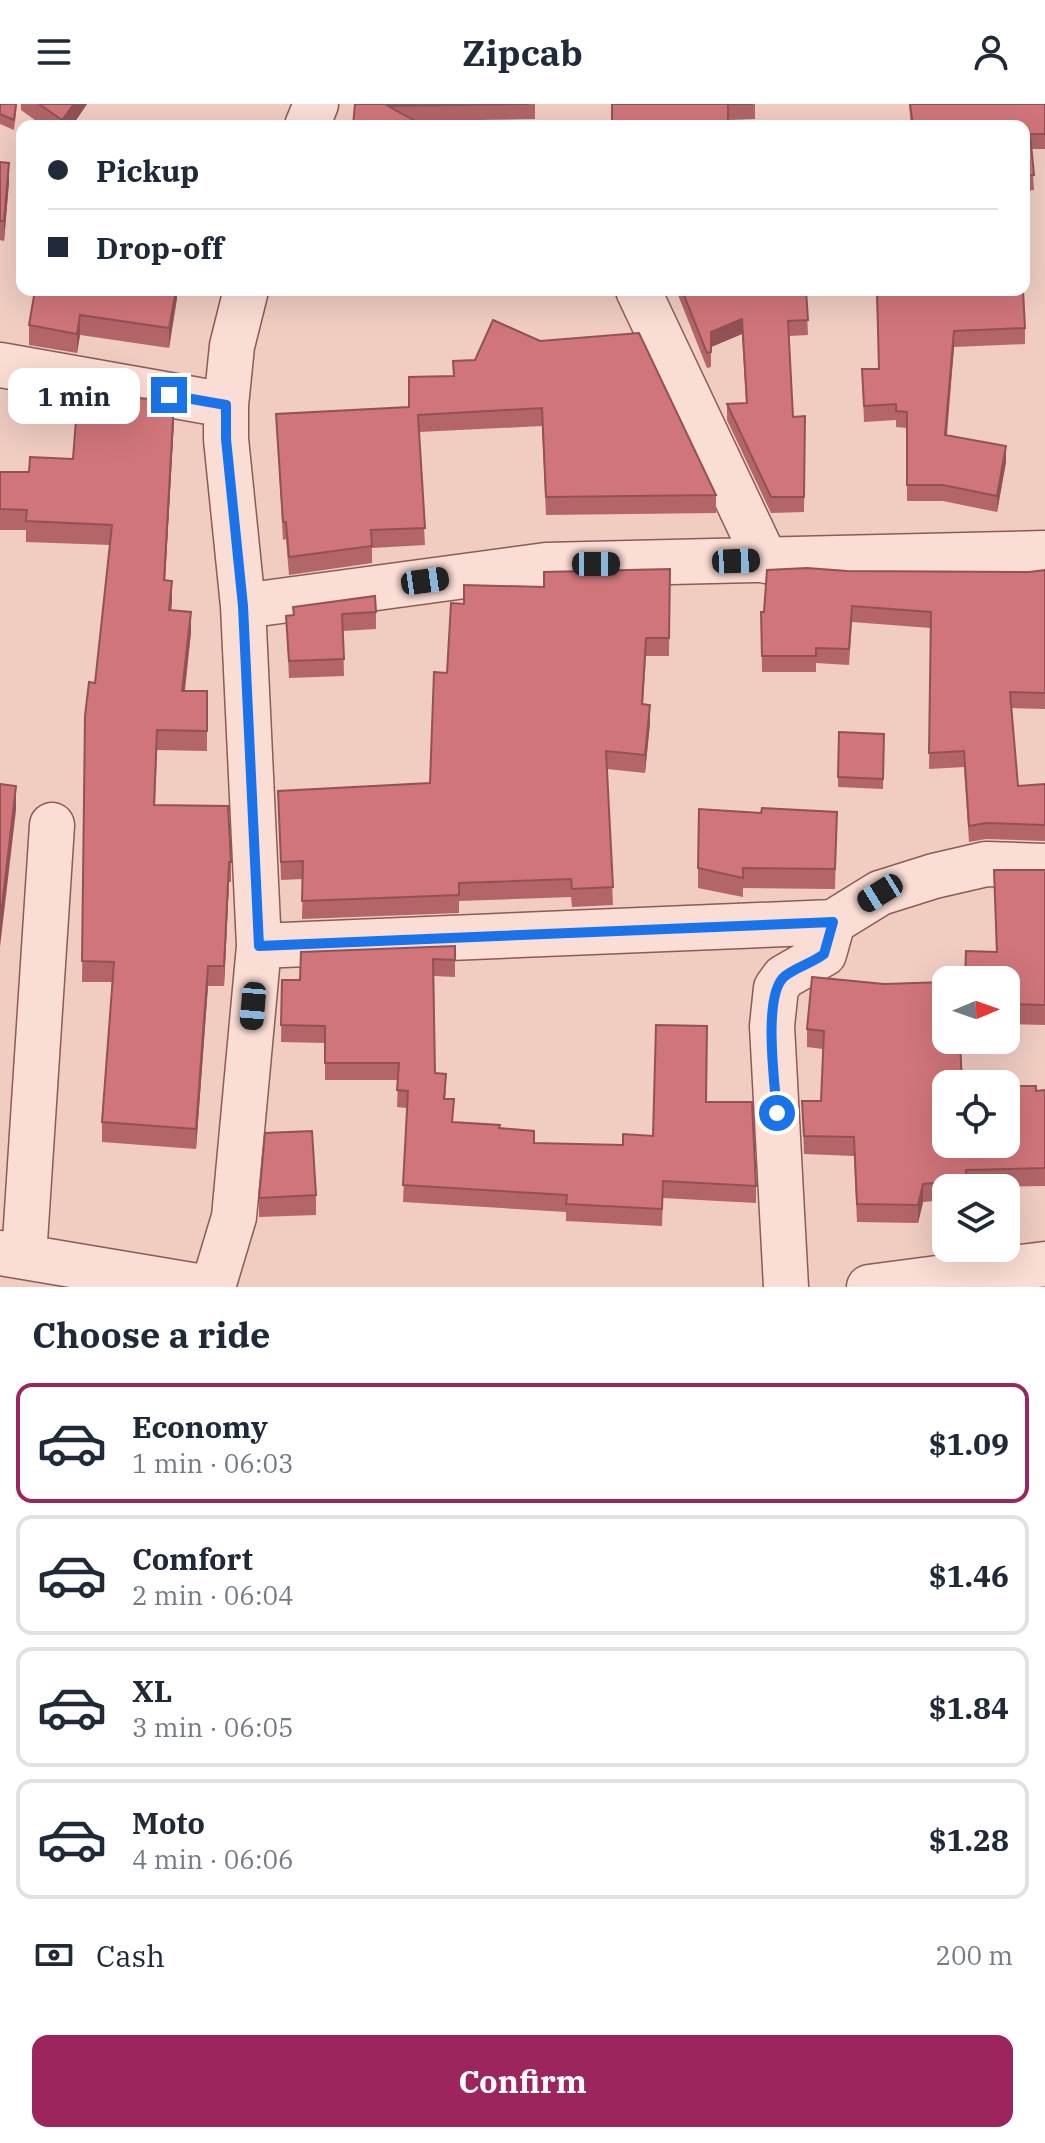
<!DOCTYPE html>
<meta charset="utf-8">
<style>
body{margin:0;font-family:"IBM Plex Serif",serif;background:#f6f6f7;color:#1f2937;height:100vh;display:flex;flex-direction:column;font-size:30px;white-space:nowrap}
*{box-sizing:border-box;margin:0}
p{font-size:26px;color:#747a83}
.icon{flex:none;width:44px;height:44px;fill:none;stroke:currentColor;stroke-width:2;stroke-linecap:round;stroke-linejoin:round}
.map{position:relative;height:1183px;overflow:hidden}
.sheet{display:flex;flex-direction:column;background:#fff;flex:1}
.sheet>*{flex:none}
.hud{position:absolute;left:16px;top:16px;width:1014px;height:176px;border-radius:16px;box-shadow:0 8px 32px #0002;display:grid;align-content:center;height:176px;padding:0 32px;background:#fff}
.needle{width:52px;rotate:88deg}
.controls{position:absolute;left:932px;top:862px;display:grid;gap:16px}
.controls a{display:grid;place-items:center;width:88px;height:88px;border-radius:16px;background:#fff;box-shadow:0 8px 32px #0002;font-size:40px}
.end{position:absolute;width:36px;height:36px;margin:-18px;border:10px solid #1a73e8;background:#fff;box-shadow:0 0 0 4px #fff}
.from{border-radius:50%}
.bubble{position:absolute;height:56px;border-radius:16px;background:#fff;box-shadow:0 8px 32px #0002;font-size:26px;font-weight:700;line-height:56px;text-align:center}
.car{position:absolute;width:24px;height:48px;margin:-24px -12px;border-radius:10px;box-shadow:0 0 6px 2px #0007;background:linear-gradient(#222 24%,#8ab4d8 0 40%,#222 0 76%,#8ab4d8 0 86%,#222 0)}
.hud b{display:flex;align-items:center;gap:28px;height:76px;font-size:30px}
.hud b+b{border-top:2px solid #e0e1e3}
.hud i{width:20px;height:20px;background:#1f2937}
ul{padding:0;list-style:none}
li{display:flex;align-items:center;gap:24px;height:120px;margin:0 16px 12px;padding:0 16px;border:4px solid #e0e1e3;border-radius:16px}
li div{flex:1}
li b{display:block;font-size:30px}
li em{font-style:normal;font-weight:700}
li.active{border-color:#9b255c}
li>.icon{width:72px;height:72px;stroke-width:1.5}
h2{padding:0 32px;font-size:36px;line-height:96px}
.pay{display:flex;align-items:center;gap:20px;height:88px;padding:0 32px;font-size:30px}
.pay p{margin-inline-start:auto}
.button{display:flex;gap:16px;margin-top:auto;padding:16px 32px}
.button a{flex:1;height:92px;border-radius:16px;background:#9b255c;color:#fff;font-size:32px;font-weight:700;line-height:92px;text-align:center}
header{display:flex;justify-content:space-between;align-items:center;height:104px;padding:0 32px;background:#fff;font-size:36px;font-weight:700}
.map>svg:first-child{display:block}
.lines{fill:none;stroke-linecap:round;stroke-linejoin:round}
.minor-casing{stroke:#8a5b57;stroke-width:47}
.minor{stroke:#faddd4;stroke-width:44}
.wall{fill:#b36568}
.shaded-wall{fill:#925255}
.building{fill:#d07579;stroke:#925255;stroke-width:2}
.route{stroke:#1a73e8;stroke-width:10}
</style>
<header><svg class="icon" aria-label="menu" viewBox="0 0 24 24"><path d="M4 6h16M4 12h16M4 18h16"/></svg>Zipcab<svg class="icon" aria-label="person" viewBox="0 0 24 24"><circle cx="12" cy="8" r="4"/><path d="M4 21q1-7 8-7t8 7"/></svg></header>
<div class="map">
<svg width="1045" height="1183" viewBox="0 0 1045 1183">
<rect width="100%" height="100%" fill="#f0ccc1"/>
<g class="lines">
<g class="minor-casing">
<path id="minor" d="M 307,22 L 316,0
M 638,186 L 766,457
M 0,261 L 226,301
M 243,502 L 546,461 L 1045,449
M 259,842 L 833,818
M 0,1149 L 203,1183
M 24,1153 L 52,721
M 213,1183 L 234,1113 L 259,842 L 243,502 L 226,335 L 226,301 L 232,242 L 246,186
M 786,1183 L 772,922 L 776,884 L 784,873 L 824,850 L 833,818 L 880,789 L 934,772 L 986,760 L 1045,762
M 869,1183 L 1045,1160"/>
</g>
<use href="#minor" class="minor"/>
</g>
<path class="wall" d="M 0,0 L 17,0 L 14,26 L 0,20 Z
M 21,0 L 87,0 L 72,22 L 43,22 L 21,6 Z
M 355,0 L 535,0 L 535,15 L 415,17 Z
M 612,0 L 755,0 L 755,15 L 728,16 Z
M 909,0 L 1045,0 L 1045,45 L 1031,45 L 1034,86 L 1024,87 L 1024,22 L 911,22 Z
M 0,58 L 9,78 L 4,137 L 0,136 Z
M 177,186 L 177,194 L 169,244 L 80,231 L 77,249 L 29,241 L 29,221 Z
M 676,186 L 806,186 L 808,231 L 789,232 L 793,313 L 805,312 L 804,408 L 771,409 L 727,316 L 727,300 L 746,299 L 742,230 L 711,243 L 711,263 L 707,264 Z
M 876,186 L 1025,224 L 1025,240 L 954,243 L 947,331 L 1006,358 L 997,408 L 943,397 L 907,397 L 907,324 L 896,323 L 896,316 L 864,318 L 862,265 L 879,265 Z
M 453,257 L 716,391 L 716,409 L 546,411 L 542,322 L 419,328 L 425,441 L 372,444 L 372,459 L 289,471 L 286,435 L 283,436 L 276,310 L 409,303 L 453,272 Z
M 174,317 L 165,476 L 172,497 L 171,506 L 191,528 L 185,587 L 207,587 L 207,647 L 157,646 L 155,701 L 231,758 L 231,778 L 229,778 L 224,882 L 208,882 L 196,1045 L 102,1038 L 102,1018 L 112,878 L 82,878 L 85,612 L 95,579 L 110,441 L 26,438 L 26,426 L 0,426 L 0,368 L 29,368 L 73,355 Z
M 670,465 L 669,552 L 646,552 L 643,601 L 650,619 L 645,669 L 607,665 L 613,801 L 572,803 L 571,793 L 459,797 L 459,809 L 302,815 L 303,775 L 281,776 L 278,687 L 430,679 L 447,569 L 464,500 L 544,483 Z
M 1045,466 L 1045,605 L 1011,604 L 1018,682 L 1045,680 L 1045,737 L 986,735 L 969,738 L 964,663 L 929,665 L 931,524 L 852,518 L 849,561 L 816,559 L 816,568 L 762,568 L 761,508 L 764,508 L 847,467 L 1029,468 Z
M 293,503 L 376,508 L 376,525 L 343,527 L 344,572 L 289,574 L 286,512 L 293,511 Z
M 884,630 L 883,685 L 838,683 L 838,673 Z
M 837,708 L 835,785 L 743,784 L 743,793 L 698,784 L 698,764 L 761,709 Z
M 994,766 L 1045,766 L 1045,921 L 1006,920 L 1006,876 L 996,848 Z
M 455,842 L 455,873 L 434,872 L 435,969 L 446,987 L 445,995 L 453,1018 L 499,1024 L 534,1039 L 623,1041 L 653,1032 L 706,998 L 756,1082 L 756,1099 L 663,1094 L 662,1122 L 566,1117 L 566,1108 L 403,1098 L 407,1004 L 397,1003 L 398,976 L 325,976 L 325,939 L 281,938 L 282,876 L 300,876 Z
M 812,873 L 946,1040 L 1036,987 L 1045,986 L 1045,1082 L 946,1084 L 946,1096 L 923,1098 L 918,1119 L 857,1118 L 854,1052 L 804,1050 L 802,997 L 821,997 L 823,945 L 807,943 L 807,925 Z
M 316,1091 L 316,1111 L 259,1113 L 259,1094 Z"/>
<path class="shaded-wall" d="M 74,0 L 87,0 L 72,22 L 62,22 L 62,16 Z
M 9,59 L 9,78 L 4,137 L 4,117 Z
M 176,186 L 177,186 L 177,194 L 169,244 L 169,224 Z
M 80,211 L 80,231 L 77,249 L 77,230 Z
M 742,215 L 742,230 L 711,243 L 711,228 Z
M 954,227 L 954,243 L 945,347 L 945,331 Z
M 174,297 L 174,317 L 164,496 L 164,476 Z
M 1006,342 L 1006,358 L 997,408 L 997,392 Z
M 172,477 L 172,497 L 169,526 L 169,506 Z
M 191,508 L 191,528 L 182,607 L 182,587 Z
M 650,601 L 650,619 L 645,669 L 645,651 Z
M 16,682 L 16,706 L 0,843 L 0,819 Z
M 229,758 L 229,778 L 224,882 L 224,862 Z
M 208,862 L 208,882 L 196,1045 L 196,1025 Z
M 923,1080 L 923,1098 L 918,1119 L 918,1101 Z"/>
<path class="building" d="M 0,0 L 16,0 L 14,16 L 0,10 Z
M 39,0 L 74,0 L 62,16 Z
M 355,0 L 529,0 L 388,2 L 424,22 L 353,22 Z
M 612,0 L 753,0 L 728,0 L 728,22 L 612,22 Z
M 910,0 L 1045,0 L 1045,30 L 1030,30 L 1034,71 L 1024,72 L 1024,22 L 913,22 Z
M 0,58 L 9,59 L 4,117 L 0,117 Z
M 35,186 L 176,186 L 169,224 L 80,211 L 77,230 L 29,221 Z
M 682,186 L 806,186 L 808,216 L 788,217 L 793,313 L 805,312 L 804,393 L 771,393 L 727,300 L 747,299 L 742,215 L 711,228 L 711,248 L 707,249 Z
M 877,186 L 1023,186 L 1025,224 L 954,227 L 945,331 L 1006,342 L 997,392 L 943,381 L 907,381 L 907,308 L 896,307 L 896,300 L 864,302 L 862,265 L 879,265 Z
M 493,216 L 540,237 L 639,229 L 716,391 L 546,393 L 542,304 L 418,311 L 425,424 L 371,426 L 372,442 L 289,453 L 286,418 L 283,418 L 276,310 L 409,303 L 409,273 L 454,272 L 453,257 L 475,256 Z
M 78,289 L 174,297 L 164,476 L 172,477 L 169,506 L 191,508 L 182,587 L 207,587 L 207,627 L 157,626 L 154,701 L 228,702 L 231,758 L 229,758 L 224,862 L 208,862 L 196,1025 L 102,1018 L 114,858 L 82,857 L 85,612 L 89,578 L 95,579 L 112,421 L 26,417 L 27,406 L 0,405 L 0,368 L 29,368 L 30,353 L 73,355 Z
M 807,464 L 847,467 L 1029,468 L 1045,466 L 1045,589 L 1010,588 L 1018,682 L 1045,680 L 1045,721 L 986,719 L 969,722 L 964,647 L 929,649 L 931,508 L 852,502 L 849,545 L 816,544 L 816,552 L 762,552 L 761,508 L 764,508 L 767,466 Z
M 670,465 L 669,534 L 646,534 L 642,600 L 650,601 L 645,651 L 606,647 L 613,783 L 572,785 L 571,775 L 459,779 L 459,791 L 302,797 L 303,757 L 281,758 L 278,687 L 430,679 L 434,568 L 447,569 L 451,499 L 464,500 L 464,481 L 544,483 L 544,468 Z
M 375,492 L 376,508 L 342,510 L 344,555 L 289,557 L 286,512 L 294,511 L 293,503 Z
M 839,628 L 884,630 L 883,675 L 838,673 Z
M 0,680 L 16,682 L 0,819 Z
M 762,704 L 837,708 L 835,765 L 743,764 L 743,774 L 698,764 L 699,705 L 761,709 Z
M 994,766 L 1045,766 L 1045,901 L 1006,900 L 1006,876 L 965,876 L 966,847 L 997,848 Z
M 455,842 L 455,856 L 433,855 L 435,969 L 446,970 L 444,995 L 454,995 L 452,1018 L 500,1021 L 499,1024 L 534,1027 L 534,1039 L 623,1041 L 623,1030 L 653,1032 L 656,921 L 707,922 L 706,998 L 752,998 L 756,1082 L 663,1077 L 662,1105 L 566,1100 L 567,1091 L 403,1081 L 408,987 L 397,986 L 399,959 L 325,959 L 325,922 L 281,921 L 282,876 L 300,876 L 301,848 Z
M 812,873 L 884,880 L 946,878 L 946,936 L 960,936 L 962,980 L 946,980 L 946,1040 L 1006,1040 L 1006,982 L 1036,982 L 1036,987 L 1045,986 L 1045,1064 L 966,1066 L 966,1076 L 923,1080 L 918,1101 L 857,1100 L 854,1033 L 804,1032 L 802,997 L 821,997 L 824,927 L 807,925 Z
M 312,1027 L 316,1091 L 259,1094 L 265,1029 Z"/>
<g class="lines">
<path class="route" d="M 169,291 L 226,301 L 226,335 L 243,502 L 259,842 L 833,818 L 824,850 C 812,859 797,863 785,872 C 762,890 775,981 777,1009"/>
</g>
</svg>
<div class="controls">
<a><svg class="needle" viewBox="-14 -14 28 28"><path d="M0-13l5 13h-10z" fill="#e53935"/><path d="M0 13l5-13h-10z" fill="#747a83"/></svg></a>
<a><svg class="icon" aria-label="locate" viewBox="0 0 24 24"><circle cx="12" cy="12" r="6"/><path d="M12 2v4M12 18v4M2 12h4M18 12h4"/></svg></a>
<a><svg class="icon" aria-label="layers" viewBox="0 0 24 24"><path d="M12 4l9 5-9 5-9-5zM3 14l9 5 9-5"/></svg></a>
</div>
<i class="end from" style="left:777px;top:1009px"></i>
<i class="end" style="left:169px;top:291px"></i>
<div class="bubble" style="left:8px;top:264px;width:132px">1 min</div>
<i class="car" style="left:736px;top:457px;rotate:88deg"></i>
<i class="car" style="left:596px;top:460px;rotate:90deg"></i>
<i class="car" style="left:425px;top:477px;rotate:82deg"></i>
<i class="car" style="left:880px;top:789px;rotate:238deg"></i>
<i class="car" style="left:253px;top:902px;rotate:185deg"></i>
<div class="hud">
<b><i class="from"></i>Pickup</b>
<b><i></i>Drop-off</b>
</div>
</div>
<section class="sheet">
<h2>Choose a ride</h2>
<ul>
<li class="active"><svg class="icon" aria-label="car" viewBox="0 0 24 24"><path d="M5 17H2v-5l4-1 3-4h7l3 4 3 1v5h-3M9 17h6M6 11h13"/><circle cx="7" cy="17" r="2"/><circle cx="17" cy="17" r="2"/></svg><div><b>Economy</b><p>1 min · 06:03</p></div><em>$1.09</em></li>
<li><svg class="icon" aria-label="car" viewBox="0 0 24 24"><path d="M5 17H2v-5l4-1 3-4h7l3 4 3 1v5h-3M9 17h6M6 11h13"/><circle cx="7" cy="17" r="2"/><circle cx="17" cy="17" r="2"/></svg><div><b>Comfort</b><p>2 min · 06:04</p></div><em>$1.46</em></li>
<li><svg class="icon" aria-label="car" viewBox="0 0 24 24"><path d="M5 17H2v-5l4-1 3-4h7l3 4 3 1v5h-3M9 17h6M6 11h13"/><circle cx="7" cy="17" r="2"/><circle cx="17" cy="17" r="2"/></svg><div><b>XL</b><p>3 min · 06:05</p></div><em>$1.84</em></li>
<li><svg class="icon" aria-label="car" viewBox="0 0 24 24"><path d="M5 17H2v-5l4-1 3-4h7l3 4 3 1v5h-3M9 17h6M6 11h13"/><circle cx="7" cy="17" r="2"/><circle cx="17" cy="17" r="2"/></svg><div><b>Moto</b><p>4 min · 06:06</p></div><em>$1.28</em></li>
</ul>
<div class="pay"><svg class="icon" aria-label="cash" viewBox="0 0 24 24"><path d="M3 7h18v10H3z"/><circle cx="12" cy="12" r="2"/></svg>Cash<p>200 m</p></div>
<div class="button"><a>Confirm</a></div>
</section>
